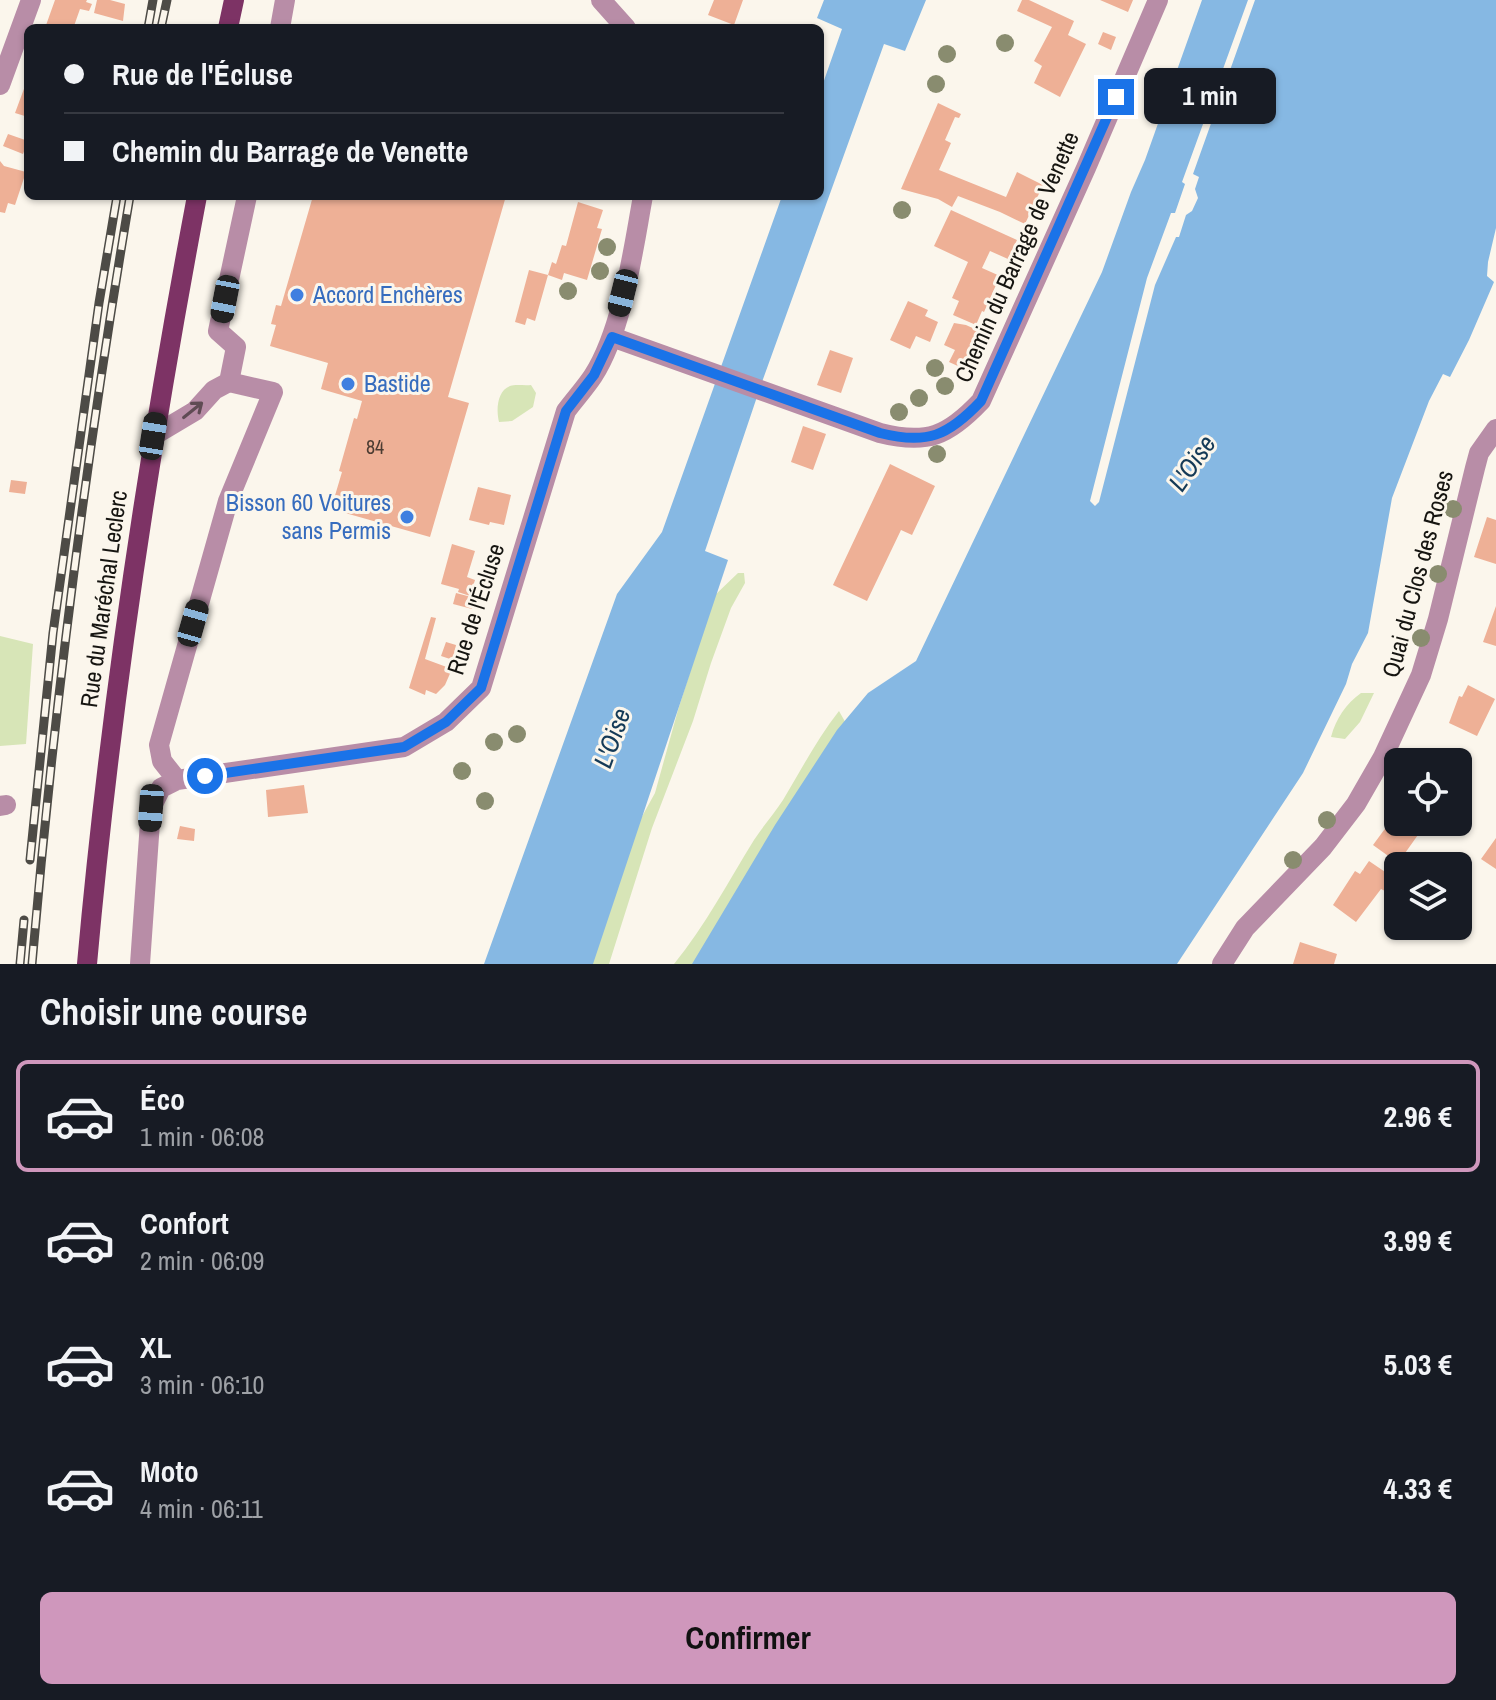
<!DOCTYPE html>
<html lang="fr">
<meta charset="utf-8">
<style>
body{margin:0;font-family:"Archivo Narrow",sans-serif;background:#20242c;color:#f1f3f6;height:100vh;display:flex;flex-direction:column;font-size:30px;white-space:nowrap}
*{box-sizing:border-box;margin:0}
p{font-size:26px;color:#9ea1a6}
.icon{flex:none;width:44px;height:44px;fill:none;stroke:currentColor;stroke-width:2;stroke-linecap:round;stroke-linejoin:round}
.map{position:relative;height:964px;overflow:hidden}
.side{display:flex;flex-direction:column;background:#171b24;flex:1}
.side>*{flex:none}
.banner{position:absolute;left:24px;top:24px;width:800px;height:176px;border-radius:12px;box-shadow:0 2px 6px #0004;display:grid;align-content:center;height:176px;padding:0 40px;background:#171b24}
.tools{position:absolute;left:1384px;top:748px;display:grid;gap:16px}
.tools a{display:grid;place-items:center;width:88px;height:88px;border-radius:12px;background:#171b24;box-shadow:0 2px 6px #0004;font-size:40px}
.end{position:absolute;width:36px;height:36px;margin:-18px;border:10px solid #1a73e8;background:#fff;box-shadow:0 0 0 4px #fff}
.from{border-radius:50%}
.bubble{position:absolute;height:56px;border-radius:12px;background:#171b24;box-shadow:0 2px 6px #0004;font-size:26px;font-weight:800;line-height:56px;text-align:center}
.car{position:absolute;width:24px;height:48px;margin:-24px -12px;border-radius:10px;box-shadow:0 0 6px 2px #0007;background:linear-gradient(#222 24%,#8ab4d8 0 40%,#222 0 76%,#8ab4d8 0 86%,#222 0)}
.banner b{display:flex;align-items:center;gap:28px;height:76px;font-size:30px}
.banner b+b{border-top:2px solid #363941}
.banner i{width:20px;height:20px;background:#f1f3f6}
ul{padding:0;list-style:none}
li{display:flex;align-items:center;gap:24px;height:112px;margin:0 16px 12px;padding:0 24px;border:4px solid transparent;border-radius:12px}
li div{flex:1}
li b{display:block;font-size:30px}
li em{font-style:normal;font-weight:800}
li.active{border-color:#cf97bc}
li>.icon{width:72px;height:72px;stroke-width:1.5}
h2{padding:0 40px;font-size:36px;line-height:96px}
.cta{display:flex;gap:16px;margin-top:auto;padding:16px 40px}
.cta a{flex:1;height:92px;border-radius:12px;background:#cf97bc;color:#111;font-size:32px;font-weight:800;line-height:92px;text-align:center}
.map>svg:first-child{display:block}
.green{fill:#d7e5b7}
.water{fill:#86b8e3}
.building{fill:#eeb096}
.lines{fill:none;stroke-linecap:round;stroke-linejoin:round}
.minor{stroke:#b88da7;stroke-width:20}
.major{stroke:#7d3365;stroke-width:20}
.rail-casing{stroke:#4d4b46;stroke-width:9}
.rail{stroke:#fbf6ec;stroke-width:6;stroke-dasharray:18;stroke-linecap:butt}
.tree{fill:#898c6f}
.oneway{stroke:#5f4b54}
.route{stroke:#1a73e8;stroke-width:10}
.shop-dot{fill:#3f7fe0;stroke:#fbf6ec;stroke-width:3}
.labels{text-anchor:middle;stroke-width:6;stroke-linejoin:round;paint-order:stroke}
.number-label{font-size:20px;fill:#4c3c32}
.street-label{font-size:24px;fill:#161511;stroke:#fbf6ec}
.shop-label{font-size:24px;fill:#366cbe;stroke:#fbf6ec;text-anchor:start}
.water-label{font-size:26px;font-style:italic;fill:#143a57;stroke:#fbf6ec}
</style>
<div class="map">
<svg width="1496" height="964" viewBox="0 0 1496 964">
<rect width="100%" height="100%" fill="#fbf6ec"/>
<path class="green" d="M 531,385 L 536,393 L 533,407 L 512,421 L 499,422 C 496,410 497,391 510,386 C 516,384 525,386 531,385 Z
M 738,573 L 744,573 L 745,583 L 731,608 L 711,663 L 693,721 L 652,828 L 609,964 L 588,964 L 634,831 L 655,793 L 678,710 L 714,596 Z
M 0,636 L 33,644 L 26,744 L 0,746 Z
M 1361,693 L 1374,693 L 1360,722 L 1345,739 L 1331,737 C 1336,718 1346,704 1361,693 Z
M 839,711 L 848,727 L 700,964 L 674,964 C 705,926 728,882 754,840 C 763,826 774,814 783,800 C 801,770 817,739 839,711 Z"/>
<path class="water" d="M 824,0 L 926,0 L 905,51 L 884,44 L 762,382 L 705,551 L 728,560 L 593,964 L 484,964 L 617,594 L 662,532 L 782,196 L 820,196 L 820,92 L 842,29 L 817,18 Z
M 1202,0 L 1248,0 L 1182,182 L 1185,184 L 1175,213 L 1171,213 L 1147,278 L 1090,501 L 1095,506 L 1099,502 L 1155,285 L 1176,237 L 1179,237 L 1186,215 L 1192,211 L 1198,198 L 1195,189 L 1199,177 L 1193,174 L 1255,0 L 1496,0 L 1496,228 L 1488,262 L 1487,276 L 1494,282 L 1469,340 L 1450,377 L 1443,374 L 1429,401 L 1392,498 L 1368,633 L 1352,664 L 1346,684 L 1303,773 L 1177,964 L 692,964 L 775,825 L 837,730 L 868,693 L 916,661 L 1102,272 L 1131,192 L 1145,160 Z"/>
<path class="building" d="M 55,0 L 87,0 L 86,2 L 92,4 L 89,11 L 80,9 L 74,26 L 70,24 L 69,28 L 45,28 Z
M 97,0 L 110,0 L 125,4 L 123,21 L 94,13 Z
M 714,0 L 743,0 L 734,25 L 708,15 Z
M 1022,0 L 1029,0 L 1074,21 L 1068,35 L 1086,44 L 1060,97 L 1034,83 L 1042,66 L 1034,61 L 1052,27 L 1017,11 Z
M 1100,0 L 1133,0 L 1128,12 Z
M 1103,32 L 1116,37 L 1111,50 L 1098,44 Z
M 28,78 L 28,117 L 15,113 Z
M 938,103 L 961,114 L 959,118 L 955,117 L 945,140 L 951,143 L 939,170 L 1006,197 L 1017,172 L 1043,185 L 1025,224 L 1000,212 L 958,196 L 952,207 L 938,199 L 901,189 Z
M 8,134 L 28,141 L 23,154 L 3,146 Z
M 0,161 L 4,166 L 26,172 L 15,205 L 8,203 L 5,213 L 0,212 Z
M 313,196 L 506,196 L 448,397 L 469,403 L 430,537 L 331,509 L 342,472 L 339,471 L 354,418 L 357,419 L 362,401 L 321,389 L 328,363 L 270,346 L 276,325 L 271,324 L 276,305 L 281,306 Z
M 578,202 L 603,210 L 597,228 L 602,229 L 587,280 L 564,273 L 562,280 L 548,275 L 535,321 L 527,318 L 525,325 L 515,322 L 529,270 L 548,275 L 552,262 L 556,264 L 562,245 L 566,246 Z
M 951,210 L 1017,240 L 1008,259 L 990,251 L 982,268 L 1000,276 L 984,312 L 982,311 L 976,325 L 953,315 L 959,301 L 952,298 L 968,262 L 934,246 Z
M 908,301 L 928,310 L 925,316 L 938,322 L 930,342 L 916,336 L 910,349 L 890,340 Z
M 954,323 L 966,325 L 990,336 L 973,373 L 949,362 L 955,350 L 944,345 Z
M 830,350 L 853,358 L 841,393 L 817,385 Z
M 803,426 L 826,434 L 813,470 L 791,462 Z
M 890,464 L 935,486 L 912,535 L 901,530 L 867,601 L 833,585 Z
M 11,480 L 27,482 L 25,494 L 9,492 Z
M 478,487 L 511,495 L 504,525 L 490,522 L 489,525 L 469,520 Z
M 1487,517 L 1496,520 L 1496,564 L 1474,557 Z
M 452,544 L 475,551 L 467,577 L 475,580 L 470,596 L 458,592 L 459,589 L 441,584 Z
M 456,593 L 475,598 L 472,609 L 453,604 Z
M 1496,606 L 1496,646 L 1483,642 Z
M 431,617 L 436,618 L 425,659 L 452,669 L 445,685 L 436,694 L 426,690 L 425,695 L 409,688 Z
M 446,642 L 456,645 L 453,660 L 441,656 Z
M 1468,685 L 1495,699 L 1477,736 L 1449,723 L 1459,696 L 1462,697 Z
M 1435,748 L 1462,763 L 1458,770 L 1458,762 L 1426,762 Z
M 304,785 L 308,813 L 268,817 L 266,790 Z
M 1398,811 L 1398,822 L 1422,822 L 1425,825 L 1398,863 L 1373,845 Z
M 180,826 L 195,829 L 194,841 L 177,839 Z
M 1496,838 L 1496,869 L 1481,859 Z
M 1369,861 L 1394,878 L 1385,891 L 1381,889 L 1356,922 L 1333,905 L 1355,871 L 1360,874 Z
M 1300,942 L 1337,954 L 1334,964 L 1293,964 Z"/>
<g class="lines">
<path class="minor" d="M 601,0 L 626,28
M 280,28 L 285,0
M 0,85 L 31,0
M 612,337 L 880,433 C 927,445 948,436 981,401 L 1086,168 L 1158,0
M 229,382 L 236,347 L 218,331 L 247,196
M 153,436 L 195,411 L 214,390 L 229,382 L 273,392 L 228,501 L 159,745 L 162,761 L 177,780
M 0,806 L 6,805
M 140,964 L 151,808 L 161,788 L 177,780 L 404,747 L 446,722 L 481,688 L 566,411 C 575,399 585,388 593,376 C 623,329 633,250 643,196
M 1222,964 L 1245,928 L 1323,847 L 1356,804 L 1383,757 L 1421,675 L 1438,619 L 1475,468 L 1479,453 L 1496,429"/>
<path class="major" d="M 228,28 L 234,0
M 87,964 C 110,706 149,450 197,196"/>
<g class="rail-casing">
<path id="rail" d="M 148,28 L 153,0
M 161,28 L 167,0
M 30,860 L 53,633 L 99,303 L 117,196
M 20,964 L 24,920
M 32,964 C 54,707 87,450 130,196"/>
</g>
<use href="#rail" class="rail"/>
</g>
<g class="tree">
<circle cx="1005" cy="43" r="9"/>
<circle cx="947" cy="54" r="9"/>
<circle cx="936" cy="84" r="9"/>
<circle cx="902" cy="210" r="9"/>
<circle cx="607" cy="247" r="9"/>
<circle cx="600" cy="271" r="9"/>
<circle cx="568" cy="291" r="9"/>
<circle cx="935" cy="368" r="9"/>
<circle cx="945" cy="386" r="9"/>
<circle cx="919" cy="398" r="9"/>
<circle cx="899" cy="412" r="9"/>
<circle cx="937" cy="454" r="9"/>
<circle cx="1453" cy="509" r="9"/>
<circle cx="1438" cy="574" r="9"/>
<circle cx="1421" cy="638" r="9"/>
<circle cx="517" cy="734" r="9"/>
<circle cx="494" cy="742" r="9"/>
<circle cx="462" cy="771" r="9"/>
<circle cx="485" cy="801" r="9"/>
<circle cx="1327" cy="820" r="9"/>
<circle cx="1293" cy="860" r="9"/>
</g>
<defs><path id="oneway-shaft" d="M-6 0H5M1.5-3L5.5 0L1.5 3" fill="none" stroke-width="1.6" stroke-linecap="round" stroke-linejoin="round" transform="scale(2)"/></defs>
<use class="oneway" href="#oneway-shaft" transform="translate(193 410) rotate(-39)"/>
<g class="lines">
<path class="route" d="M 205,776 L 404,747 L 446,722 L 481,688 L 566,411 L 594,375 L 612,337 L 880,433 C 927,445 948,436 981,401 L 1116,97"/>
</g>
<g class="shop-dot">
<circle cx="297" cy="295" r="8"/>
<circle cx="348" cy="384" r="8"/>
<circle cx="407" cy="517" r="8"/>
</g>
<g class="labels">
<g class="number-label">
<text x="375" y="454">84</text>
</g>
<g class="street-label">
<text transform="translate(1017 257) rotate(-66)" y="8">Chemin du Barrage de Venette</text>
<text transform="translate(1418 574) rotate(-75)" y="8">Quai du Clos des Roses</text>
<text transform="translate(104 599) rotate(-82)" y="8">Rue du Maréchal Leclerc</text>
<text transform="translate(476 609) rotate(-72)" y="8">Rue de l'Écluse</text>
</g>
<g class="shop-label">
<text x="313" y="303">Accord Enchères</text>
<text x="364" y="392">Bastide</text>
<text x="391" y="511" text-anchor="end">Bisson 60 Voitures<tspan x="391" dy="28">sans Permis</tspan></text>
</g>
<g class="water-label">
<text transform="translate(1192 463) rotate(-55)" y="9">L'Oise</text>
<text transform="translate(612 738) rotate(-70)" y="9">L'Oise</text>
</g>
</g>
</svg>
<div class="tools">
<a><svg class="icon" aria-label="locate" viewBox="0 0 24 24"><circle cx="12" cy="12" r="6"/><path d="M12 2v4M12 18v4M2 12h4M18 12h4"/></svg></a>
<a><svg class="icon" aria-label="layers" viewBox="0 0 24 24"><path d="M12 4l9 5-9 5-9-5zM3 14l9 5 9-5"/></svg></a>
</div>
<i class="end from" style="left:205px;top:776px"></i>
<i class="end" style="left:1116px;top:97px"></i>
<div class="bubble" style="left:1144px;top:68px;width:132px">1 min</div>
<i class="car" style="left:623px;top:293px;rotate:194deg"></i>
<i class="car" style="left:225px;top:299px;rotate:191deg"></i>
<i class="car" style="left:153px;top:436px;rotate:9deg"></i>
<i class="car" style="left:193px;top:623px;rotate:16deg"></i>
<i class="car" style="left:151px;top:808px;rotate:184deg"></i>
<div class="banner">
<b><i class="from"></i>Rue de l'Écluse</b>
<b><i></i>Chemin du Barrage de Venette</b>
</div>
</div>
<section class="side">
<h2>Choisir une course</h2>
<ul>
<li class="active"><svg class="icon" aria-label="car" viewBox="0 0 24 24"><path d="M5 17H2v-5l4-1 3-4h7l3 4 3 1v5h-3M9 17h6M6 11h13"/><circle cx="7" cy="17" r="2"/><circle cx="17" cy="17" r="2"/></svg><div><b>Éco</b><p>1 min · 06:08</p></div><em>2.96 €</em></li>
<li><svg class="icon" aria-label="car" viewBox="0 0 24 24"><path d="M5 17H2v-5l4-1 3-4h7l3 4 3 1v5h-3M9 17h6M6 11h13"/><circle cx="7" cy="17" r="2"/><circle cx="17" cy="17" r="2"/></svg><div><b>Confort</b><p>2 min · 06:09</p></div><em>3.99 €</em></li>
<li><svg class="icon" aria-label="car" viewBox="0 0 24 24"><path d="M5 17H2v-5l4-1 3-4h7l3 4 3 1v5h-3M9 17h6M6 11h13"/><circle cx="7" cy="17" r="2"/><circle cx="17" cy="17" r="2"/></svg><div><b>XL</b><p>3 min · 06:10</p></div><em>5.03 €</em></li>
<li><svg class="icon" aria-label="car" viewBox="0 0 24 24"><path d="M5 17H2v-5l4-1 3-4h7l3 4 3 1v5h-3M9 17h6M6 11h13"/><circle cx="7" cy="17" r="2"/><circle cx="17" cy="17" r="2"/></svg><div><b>Moto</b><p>4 min · 06:11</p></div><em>4.33 €</em></li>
</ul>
<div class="cta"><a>Confirmer</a></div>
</section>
